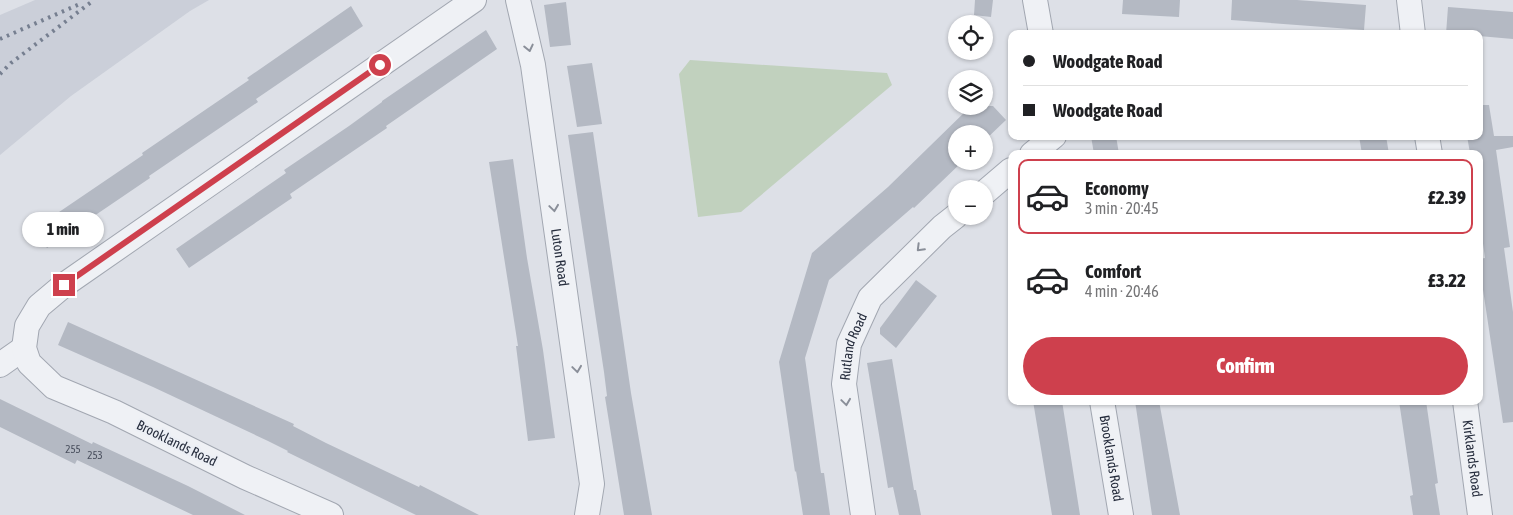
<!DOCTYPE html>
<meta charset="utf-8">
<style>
body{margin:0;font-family:"Asap Condensed",sans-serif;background:#f6f6f6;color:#202124;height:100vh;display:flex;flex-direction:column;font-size:19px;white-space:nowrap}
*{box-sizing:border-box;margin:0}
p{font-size:16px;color:#757577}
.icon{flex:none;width:28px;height:28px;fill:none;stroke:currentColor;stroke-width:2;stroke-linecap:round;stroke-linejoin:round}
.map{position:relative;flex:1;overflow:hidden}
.sheet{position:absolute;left:1008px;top:150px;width:475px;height:255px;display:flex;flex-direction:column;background:#fff;border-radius:10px;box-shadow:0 1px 4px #0004}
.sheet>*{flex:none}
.guide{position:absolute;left:1008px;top:30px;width:475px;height:110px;border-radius:10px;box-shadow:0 1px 4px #0004;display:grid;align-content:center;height:110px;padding:0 15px;background:#fff}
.controls{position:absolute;left:948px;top:15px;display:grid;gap:10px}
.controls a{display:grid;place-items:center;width:45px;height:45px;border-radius:50%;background:#fff;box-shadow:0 1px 4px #0004;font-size:25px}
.end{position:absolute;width:22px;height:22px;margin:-11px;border:6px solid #ce404d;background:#fff;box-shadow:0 0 0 2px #fff}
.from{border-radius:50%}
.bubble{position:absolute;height:35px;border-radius:18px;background:#fff;box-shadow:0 1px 4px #0004;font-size:16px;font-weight:800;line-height:35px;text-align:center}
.guide b{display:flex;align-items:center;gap:18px;height:48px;font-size:19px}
.guide b+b{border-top:1px solid #e0e0e0}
.guide i{width:12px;height:12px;background:#202124}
ul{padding:9px 0 0;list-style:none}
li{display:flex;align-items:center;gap:15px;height:75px;margin:0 10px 8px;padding:0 5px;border:2px solid transparent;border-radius:10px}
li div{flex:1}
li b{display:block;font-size:19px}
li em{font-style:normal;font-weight:800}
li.active{border-color:#ce404d}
li>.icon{width:45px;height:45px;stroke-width:1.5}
.cta{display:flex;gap:10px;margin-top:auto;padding:10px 15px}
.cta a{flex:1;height:58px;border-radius:30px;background:#ce404d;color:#fff;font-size:20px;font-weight:800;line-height:58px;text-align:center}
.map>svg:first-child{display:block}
.built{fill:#cbcfd9}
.green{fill:#c1d1be}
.building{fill:#b4b9c3}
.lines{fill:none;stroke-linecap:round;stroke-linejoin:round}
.minor-casing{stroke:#a2a7b1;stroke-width:26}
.minor{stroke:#eff1f5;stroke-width:24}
.rail{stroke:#767f90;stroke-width:4;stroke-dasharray:2.5 5;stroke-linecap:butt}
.oneway{stroke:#8a8f99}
.route{stroke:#ce404d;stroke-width:6}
.labels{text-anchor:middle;stroke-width:4.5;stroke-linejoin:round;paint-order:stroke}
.number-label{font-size:11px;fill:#4a505e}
.street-label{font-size:14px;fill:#262d3d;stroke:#eceff5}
</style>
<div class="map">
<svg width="1513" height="515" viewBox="0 0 1513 515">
<rect width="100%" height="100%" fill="#dde0e7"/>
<path class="built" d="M 35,0 L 209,0 L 190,11 L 71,96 L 0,155 L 0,15 Z"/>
<path class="green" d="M 690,60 L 887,73 L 892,85 L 741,212 L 698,217 L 679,74 Z"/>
<path class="building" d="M 975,0 L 993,0 L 991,17 L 974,15 Z
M 1123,0 L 1180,0 L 1179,17 L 1122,14 Z
M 1232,0 L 1297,0 L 1366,5 L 1364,30 L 1231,20 Z
M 566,2 L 571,45 L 550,47 L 544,5 Z
M 351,6 L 363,26 L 256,99 L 258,102 L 149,176 L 150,178 L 47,248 L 37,234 L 37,227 L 143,155 L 142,153 L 249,80 L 247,78 Z
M 1448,7 L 1513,12 L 1513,39 L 1479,36 L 1479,34 L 1446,34 Z
M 486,30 L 497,49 L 386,126 L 387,128 L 290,194 L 292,198 L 189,268 L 176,249 L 286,173 L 284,170 L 349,126 L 382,102 L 382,101 Z
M 592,63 L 602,124 L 577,127 L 567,66 Z
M 1479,105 L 1489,105 L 1494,136 L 1513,136 L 1513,147 L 1496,150 L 1510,247 L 1504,248 L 1513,312 L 1513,422 L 1503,423 L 1479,263 L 1479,259 L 1485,258 L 1479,215 L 1479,152 L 1470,153 L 1467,136 L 1479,136 Z
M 971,106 L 993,106 L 1006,120 L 984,141 L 984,134 L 956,134 L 956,161 L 963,161 L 914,208 L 913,207 L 829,280 L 805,358 L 821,473 L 824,473 L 830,515 L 803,515 L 796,471 L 795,472 L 779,362 L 812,253 L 888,187 Z
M 593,132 L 631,393 L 652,515 L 624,515 L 605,397 L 607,396 L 604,372 L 568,135 Z
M 1091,136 L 1116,136 L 1119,154 L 1094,154 Z
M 1359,136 L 1386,136 L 1389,154 L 1362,154 Z
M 513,159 L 527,258 L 543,350 L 555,438 L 528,441 L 516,346 L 518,346 L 489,162 Z
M 916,280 L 937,296 L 896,348 L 880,334 L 880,328 Z
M 68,322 L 294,424 L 293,426 L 326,443 L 419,487 L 420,485 L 479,515 L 416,515 L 287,452 L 288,451 L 268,441 L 153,387 L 58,345 Z
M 892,359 L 914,490 L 916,490 L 921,515 L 899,515 L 893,487 L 888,488 L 867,363 Z
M 0,399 L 92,444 L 93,442 L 188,486 L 245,515 L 193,515 L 77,460 L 75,464 L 0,427 Z
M 1033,401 L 1062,401 L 1080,515 L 1052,515 Z
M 1135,401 L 1159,401 L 1180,515 L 1152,515 Z
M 1399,401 L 1426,401 L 1438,483 L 1435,484 L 1440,515 L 1413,515 L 1410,496 L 1413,495 Z"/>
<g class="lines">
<g class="minor-casing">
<g id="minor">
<path id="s1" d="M 518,0 L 533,65 L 592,484 L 587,515"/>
<path d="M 1035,0 L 1041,34"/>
<path d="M 1409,0 L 1413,34"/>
<path d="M 1427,136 L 1430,154"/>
<path d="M 1032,154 L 1054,136"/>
<path d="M 984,193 L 1011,170"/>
<path d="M 0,365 L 24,348"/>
<path id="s2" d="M 1102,401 L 1121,515"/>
<path id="s3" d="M 1465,401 L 1480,515"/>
<path d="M 331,515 L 245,477 L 114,412 L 54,387 L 29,363 L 24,348 L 27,326 L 39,306 L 64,285 L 474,0"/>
<path id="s4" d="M 863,515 L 844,384 L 849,344 L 870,298 L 942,227 L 956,216"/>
</g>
</g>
<use href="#minor" class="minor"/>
<path class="rail" d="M 0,39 L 82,3
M 0,74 L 11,63 L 94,0"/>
</g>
<defs><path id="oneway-chevron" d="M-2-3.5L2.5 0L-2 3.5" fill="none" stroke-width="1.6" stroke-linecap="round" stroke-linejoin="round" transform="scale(1.25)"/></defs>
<g class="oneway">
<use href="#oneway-chevron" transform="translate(529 48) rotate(77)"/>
<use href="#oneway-chevron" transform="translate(554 208) rotate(82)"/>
<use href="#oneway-chevron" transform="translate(920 248) rotate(135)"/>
<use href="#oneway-chevron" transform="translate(577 369) rotate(82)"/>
<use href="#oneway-chevron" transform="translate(846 402) rotate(82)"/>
</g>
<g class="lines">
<path class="route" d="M 64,285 L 380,65"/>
</g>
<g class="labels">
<g class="number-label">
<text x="73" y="453">255</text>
<text x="95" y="459">253</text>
</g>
<g class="street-label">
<text dy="5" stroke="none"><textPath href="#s1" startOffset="261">Luton Road</textPath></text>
<text dy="5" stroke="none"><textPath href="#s4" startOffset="171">Rutland Road</textPath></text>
<text transform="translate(177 443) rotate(26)" y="5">Brooklands Road</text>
<text dy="5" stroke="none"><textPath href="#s2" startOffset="58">Brooklands Road</textPath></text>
<text dy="5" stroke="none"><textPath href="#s3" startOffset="58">Kirklands Road</textPath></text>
</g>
</g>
</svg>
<div class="controls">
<a><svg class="icon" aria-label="locate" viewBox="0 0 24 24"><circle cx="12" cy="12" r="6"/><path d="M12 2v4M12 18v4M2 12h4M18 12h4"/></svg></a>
<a><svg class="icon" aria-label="layers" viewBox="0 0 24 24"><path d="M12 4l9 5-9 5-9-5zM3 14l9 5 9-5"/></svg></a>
<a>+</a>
<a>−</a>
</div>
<i class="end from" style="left:380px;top:65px"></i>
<i class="end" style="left:64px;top:285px"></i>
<div class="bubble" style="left:22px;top:212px;width:82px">1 min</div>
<div class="guide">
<b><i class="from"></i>Woodgate Road</b>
<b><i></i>Woodgate Road</b>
</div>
<section class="sheet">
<ul>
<li class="active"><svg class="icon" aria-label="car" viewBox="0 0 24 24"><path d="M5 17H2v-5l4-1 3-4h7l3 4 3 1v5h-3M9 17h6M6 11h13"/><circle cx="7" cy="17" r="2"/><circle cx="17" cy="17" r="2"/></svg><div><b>Economy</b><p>3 min · 20:45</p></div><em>£2.39</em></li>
<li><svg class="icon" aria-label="car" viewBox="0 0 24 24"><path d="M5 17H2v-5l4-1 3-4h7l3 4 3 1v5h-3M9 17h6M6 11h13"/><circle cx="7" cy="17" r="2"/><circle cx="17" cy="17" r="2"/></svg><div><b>Comfort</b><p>4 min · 20:46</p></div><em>£3.22</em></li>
</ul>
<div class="cta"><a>Confirm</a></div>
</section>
</div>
